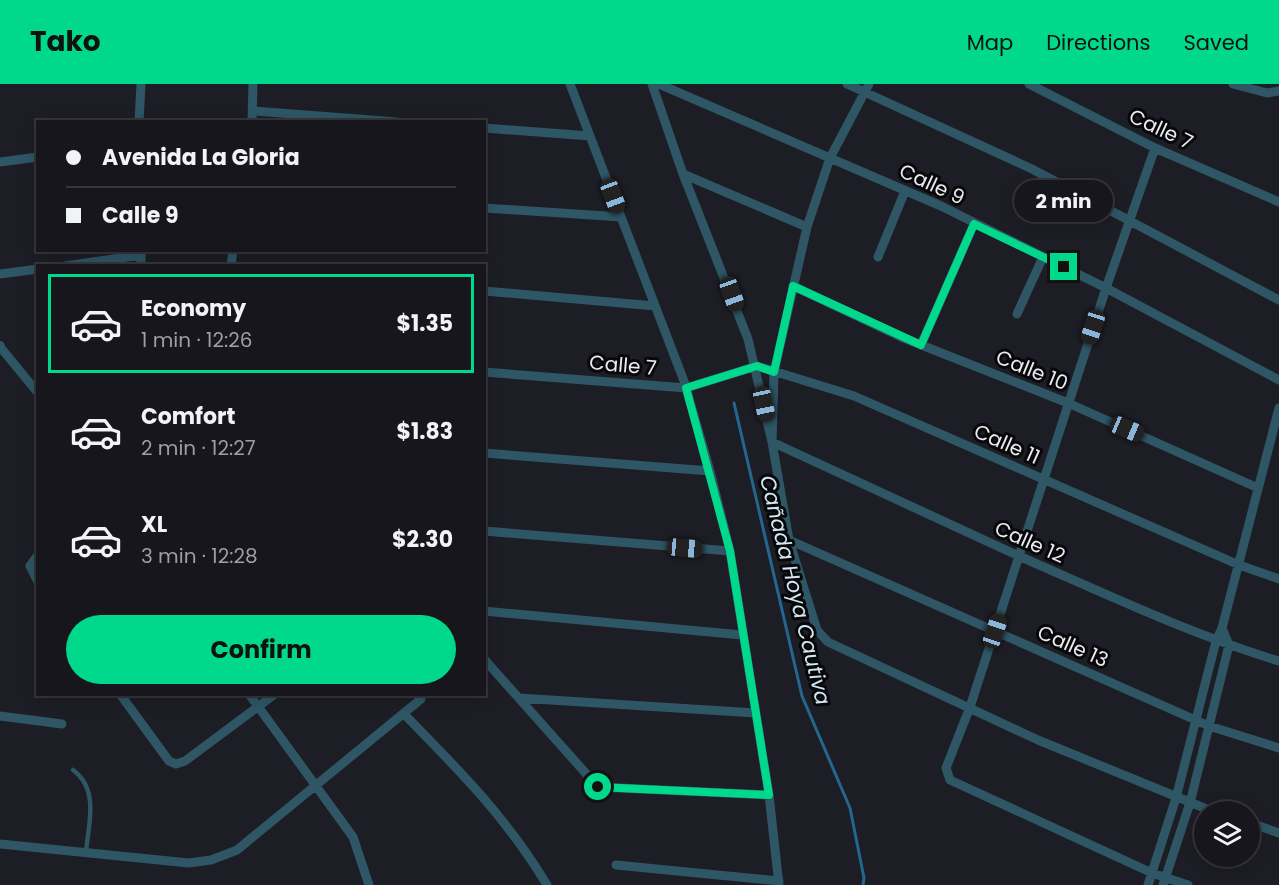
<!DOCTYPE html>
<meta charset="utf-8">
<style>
body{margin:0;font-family:Poppins,sans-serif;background:#1f1f25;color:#f1f3f6;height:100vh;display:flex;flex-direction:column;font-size:22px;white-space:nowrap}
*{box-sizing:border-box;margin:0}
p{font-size:20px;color:#9e9fa3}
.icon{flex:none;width:33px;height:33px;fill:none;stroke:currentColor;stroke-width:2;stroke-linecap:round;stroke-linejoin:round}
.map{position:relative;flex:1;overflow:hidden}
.details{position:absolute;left:36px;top:180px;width:450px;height:432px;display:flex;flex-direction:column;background:#16161c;border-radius:0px;box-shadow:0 3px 15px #0003,0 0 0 2px #35353b}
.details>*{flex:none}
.top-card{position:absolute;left:36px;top:36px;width:450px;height:132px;border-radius:0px;box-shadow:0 3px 15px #0003,0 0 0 2px #35353b;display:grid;align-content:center;height:132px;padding:0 30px;background:#16161c}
.buttons{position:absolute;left:1194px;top:717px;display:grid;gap:12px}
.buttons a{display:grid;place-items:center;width:66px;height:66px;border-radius:50%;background:#16161c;box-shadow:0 3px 15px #0003,0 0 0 2px #35353b;font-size:30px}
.end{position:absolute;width:27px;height:27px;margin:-14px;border:8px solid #00d98c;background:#111;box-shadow:0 0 0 3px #111}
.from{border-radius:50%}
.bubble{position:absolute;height:42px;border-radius:21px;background:#16161c;box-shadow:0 3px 15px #0003,0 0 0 2px #35353b;font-size:20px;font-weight:700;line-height:42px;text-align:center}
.car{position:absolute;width:18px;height:36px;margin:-18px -9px;border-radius:8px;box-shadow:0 0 4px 2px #0007;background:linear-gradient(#222 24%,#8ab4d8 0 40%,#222 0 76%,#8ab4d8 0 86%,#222 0)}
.top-card b{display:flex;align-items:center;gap:21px;height:57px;font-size:22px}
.top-card b+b{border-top:2px solid #35353b}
.top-card i{width:15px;height:15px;background:#f1f3f6}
ul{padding:10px 0 0;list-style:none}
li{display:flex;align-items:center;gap:18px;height:99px;margin:0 12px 9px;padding:0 18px;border:3px solid transparent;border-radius:0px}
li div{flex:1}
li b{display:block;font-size:22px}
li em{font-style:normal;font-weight:700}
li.on{border-color:#00d98c}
li>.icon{width:54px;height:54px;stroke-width:1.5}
.cta{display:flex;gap:12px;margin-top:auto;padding:12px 30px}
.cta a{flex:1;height:69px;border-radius:36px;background:#00d98c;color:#111;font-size:24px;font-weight:700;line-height:69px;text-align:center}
header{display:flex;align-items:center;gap:36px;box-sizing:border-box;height:84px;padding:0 30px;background:#00d98c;color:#111}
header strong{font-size:28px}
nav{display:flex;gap:33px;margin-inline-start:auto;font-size:21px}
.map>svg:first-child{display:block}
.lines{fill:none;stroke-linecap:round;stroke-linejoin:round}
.stream{stroke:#23678e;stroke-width:3}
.service{stroke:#2e5665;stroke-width:4.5}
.minor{stroke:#2e5665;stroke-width:9}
.tertiary{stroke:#2e5665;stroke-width:10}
.route{stroke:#00d98c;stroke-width:8}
.labels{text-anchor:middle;stroke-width:6;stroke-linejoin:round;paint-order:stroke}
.street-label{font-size:20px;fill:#ebecf1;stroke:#08080b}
.water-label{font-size:21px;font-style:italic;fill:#d2e6f4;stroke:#08080b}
</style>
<header>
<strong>Tako</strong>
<nav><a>Map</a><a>Directions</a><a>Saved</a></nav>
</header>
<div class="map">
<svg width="1279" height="801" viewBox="0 0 1279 801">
<rect width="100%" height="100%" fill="#1d1d25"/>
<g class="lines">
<path class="stream" d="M 734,319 L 802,612 L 850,724 L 864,794 L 863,801"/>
<path class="service" d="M 73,686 C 99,705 89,739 86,767"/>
<path class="minor" d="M 570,0 L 684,297 L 710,387 L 730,467 L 769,711 L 779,801
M 652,0 L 683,90 L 748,255 L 772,358 C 855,396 938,435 1021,473 C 1106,510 1190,550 1279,577
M 659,0 L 941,122 L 1106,204 L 1279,296
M 847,0 L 1032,85 L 1279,216
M 869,0 L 830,74 L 807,143 L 774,288 L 772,358 L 789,456 L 817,546 L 828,558 L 1038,656 L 1214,728
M 1029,0 L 1155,64 L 1279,118
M 1233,0 L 1267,9 L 1279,7
M 253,27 L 397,38
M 139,38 L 141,0
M 252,38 L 253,0
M 484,44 L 590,52
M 1155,64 L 1106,204 L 970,623 L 946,684 L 950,696 L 1152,789 L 1188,801
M 0,78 L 38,73
M 683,90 L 807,143
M 484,124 L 621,133
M 141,166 L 141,182
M 878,173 L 905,107
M 65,182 L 141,171
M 231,182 L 233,166
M 0,190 L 38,185
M 793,202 L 901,253 L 1068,319 L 1258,404
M 484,207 L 655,222
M 1017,230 L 1043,173
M 921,261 L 974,140
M 1,264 L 38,309
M 484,288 L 686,304 L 757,282 L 854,312 L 1239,481 L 1279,495
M 484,369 L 710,387
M 484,447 L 730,467
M 789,456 L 1209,642 L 1279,664
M 38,471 L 30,482 L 38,498
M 484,527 L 742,551
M 1222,544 L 1279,324
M 484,575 L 598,703 L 769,711
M 120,610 L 169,677 L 176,680 L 185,677 L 275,610
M 249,610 L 353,753 L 369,801
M 519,614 L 755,629
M 404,630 C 458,685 507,734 547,801
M 0,632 L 62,640
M 1250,739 L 1279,749
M 0,760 L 189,779 L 211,776 L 237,766 L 421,615
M 616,781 L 779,797
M 1148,801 L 1176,714 L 1216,557 L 1222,544 L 1229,561 L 1190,719 L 1163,801"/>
<path class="tertiary" d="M 0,262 L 0,264"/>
</g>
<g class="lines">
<path class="route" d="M 598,703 L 769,711 L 730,467 L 686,304 L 757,282 L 774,288 L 793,202 L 921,261 L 974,140 L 1064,183"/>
</g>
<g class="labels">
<g class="street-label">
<text transform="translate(1161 45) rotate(25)" y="7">Calle 7</text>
<text transform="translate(932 100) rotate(25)" y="7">Calle 9</text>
<text transform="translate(623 281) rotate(5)" y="7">Calle 7</text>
<text transform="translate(1032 286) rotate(22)" y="7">Calle 10</text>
<text transform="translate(1007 360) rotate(24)" y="7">Calle 11</text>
<text transform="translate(1030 458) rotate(24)" y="7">Calle 12</text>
<text transform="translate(1073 562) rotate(24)" y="7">Calle 13</text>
</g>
<g class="water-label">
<text transform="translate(795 506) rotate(76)" y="7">Cañada Hoya Cautiva</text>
</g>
</g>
</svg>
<div class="buttons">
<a><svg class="icon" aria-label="layers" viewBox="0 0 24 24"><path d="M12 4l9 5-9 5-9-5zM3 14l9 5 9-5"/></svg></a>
</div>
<i class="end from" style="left:598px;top:703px"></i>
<i class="end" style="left:1064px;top:183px"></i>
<div class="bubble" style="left:1014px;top:96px;width:99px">2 min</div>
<i class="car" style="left:613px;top:112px;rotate:159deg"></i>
<i class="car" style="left:732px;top:210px;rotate:160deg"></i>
<i class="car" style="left:1093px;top:243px;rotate:198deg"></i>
<i class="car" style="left:764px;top:320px;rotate:168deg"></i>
<i class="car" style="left:1127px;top:345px;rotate:113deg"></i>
<i class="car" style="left:685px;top:464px;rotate:95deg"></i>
<i class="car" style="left:995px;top:547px;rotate:19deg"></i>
<div class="top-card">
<b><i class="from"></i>Avenida La Gloria</b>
<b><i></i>Calle 9</b>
</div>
<section class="details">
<ul>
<li class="on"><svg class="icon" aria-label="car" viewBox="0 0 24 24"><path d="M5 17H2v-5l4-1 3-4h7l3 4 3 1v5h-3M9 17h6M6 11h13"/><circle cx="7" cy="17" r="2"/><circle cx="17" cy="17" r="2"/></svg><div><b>Economy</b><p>1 min · 12:26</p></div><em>$1.35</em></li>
<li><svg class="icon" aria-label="car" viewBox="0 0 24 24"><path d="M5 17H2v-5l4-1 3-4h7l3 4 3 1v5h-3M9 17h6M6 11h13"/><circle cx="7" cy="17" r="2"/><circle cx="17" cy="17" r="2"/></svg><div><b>Comfort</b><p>2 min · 12:27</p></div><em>$1.83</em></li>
<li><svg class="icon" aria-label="car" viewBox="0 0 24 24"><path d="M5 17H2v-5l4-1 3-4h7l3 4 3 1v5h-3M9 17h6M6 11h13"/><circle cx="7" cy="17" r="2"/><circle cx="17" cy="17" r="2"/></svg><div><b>XL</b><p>3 min · 12:28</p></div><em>$2.30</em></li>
</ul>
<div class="cta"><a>Confirm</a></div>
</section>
</div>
